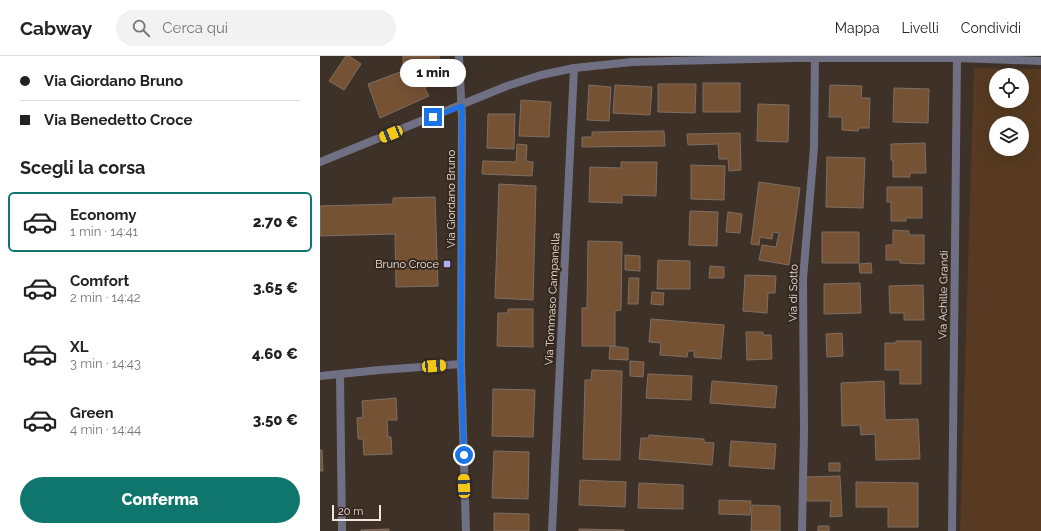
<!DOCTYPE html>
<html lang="it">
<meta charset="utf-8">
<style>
body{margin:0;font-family:Raleway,sans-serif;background:#f2f2f2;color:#222;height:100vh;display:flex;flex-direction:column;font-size:15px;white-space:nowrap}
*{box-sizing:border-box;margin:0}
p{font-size:13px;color:#767676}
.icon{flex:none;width:22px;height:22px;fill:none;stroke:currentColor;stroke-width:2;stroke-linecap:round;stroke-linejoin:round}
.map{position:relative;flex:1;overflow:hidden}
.panel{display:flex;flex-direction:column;background:#fff;width:320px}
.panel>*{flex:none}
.banner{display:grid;align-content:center;height:88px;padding:0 20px;background:#fff}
.buttons{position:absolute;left:669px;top:12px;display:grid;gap:8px}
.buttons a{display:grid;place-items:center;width:40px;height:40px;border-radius:50%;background:#fff;box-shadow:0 4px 16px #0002;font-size:20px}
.scale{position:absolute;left:12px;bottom:10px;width:49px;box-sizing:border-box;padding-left:4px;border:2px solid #eee6df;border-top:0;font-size:11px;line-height:14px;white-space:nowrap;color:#eee6df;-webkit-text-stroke:3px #34271e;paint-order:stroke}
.end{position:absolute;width:18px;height:18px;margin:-9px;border:5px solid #1a73e8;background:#fff;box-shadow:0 0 0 2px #fff}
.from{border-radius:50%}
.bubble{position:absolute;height:28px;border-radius:14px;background:#fff;box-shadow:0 4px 16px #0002;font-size:13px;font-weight:800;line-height:28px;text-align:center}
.car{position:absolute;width:12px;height:24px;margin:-12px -6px;border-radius:5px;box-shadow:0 0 3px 1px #0007;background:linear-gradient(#f5c518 24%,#345 0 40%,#f5c518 0 76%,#345 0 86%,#f5c518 0)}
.banner b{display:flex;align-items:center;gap:14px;height:38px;font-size:15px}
.banner b+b{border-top:1px solid #e0e0e0}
.banner i{width:10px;height:10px;background:#222}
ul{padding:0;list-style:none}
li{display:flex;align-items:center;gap:12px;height:60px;margin:0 8px 6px;padding:0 12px;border:2px solid transparent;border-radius:6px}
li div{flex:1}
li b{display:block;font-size:15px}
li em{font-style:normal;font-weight:800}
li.on{border-color:#0f766e}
li>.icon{width:36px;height:36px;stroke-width:1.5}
h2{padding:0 20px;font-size:18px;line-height:48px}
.primary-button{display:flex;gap:8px;margin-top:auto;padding:8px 20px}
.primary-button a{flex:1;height:46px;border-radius:24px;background:#0f766e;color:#fff;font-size:16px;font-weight:800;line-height:46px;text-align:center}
header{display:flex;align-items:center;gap:24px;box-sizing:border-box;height:56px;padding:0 20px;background:#fff;border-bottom:1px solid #e0e0e0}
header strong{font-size:19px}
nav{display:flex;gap:22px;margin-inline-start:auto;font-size:14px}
.search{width:280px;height:36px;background:#f2f2f2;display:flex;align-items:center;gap:10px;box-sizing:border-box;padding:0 14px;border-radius:22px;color:#767676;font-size:15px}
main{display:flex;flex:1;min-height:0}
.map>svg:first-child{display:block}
.green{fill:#573a21;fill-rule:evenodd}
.building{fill:#765235;stroke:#7d6e63}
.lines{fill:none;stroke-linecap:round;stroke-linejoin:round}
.street{stroke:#6f7083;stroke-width:8}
.route{stroke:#1a73e8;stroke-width:5}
.poi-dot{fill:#abaffb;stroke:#34271e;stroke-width:1.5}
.labels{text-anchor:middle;stroke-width:4;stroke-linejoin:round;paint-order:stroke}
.street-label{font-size:11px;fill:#eee6df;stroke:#34271e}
.poi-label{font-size:11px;fill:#eee6df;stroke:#34271e;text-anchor:end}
</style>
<header>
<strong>Cabway</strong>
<div class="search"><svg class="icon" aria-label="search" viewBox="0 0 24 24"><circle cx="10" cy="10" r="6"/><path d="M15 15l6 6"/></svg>Cerca qui</div>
<nav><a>Mappa</a><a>Livelli</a><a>Condividi</a></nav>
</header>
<main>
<section class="panel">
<div class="banner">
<b><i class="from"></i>Via Giordano Bruno</b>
<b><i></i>Via Benedetto Croce</b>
</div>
<h2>Scegli la corsa</h2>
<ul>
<li class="on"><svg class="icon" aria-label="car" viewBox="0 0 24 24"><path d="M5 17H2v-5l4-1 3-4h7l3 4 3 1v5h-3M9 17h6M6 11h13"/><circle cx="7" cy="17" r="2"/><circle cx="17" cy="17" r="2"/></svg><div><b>Economy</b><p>1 min · 14:41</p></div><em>2.70 €</em></li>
<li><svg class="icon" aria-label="car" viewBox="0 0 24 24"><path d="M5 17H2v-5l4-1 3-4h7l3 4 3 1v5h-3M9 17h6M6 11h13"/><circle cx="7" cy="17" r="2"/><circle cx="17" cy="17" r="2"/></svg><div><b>Comfort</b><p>2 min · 14:42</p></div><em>3.65 €</em></li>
<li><svg class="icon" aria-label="car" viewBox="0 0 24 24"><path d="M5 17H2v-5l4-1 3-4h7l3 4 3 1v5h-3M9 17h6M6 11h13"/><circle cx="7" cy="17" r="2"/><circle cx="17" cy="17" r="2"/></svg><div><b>XL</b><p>3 min · 14:43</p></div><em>4.60 €</em></li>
<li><svg class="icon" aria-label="car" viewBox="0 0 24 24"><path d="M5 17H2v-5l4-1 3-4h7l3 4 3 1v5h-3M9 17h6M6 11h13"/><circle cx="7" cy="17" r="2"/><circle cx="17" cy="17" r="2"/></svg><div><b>Green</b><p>4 min · 14:44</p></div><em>3.50 €</em></li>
</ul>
<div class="primary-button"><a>Conferma</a></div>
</section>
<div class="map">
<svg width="721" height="475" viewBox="0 0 721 475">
<rect width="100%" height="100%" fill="#3e3128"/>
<path class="green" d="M 654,12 L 721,13 L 721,475 L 640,475 ZM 676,19 L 702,19 L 702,45 L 676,45 ZM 676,67 L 702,67 L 702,93 L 676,93 Z"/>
<path class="building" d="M 26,0 L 29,0 L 41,8 L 24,34 L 9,25 Z
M 83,0 L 119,0 L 119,25 L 110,25 L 105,33 L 109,40 L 60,62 L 48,28 L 80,16 L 83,11 Z
M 383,27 L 420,27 L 420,56 L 383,56 Z
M 338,28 L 376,28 L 375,57 L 338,56 Z
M 269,29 L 291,31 L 289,65 L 267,64 Z
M 295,29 L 332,31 L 330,59 L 293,57 Z
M 510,29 L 542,30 L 541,42 L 550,42 L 549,72 L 539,72 L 538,75 L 522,74 L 522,61 L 509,61 Z
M 574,32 L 609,33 L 608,67 L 573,66 Z
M 201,44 L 231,46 L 229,81 L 199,80 Z
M 438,48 L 469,49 L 468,86 L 437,85 Z
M 168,58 L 195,58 L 194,93 L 167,92 Z
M 344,75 L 345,90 L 262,91 L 262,81 L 272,81 L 272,76 Z
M 420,77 L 421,114 L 409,115 L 408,103 L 399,103 L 398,88 L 368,89 L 367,78 Z
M 605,87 L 606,117 L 590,117 L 590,121 L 573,121 L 573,104 L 571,104 L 571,88 Z
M 197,88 L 207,89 L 206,105 L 213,106 L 212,120 L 162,118 L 163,105 L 196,106 Z
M 507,101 L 545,102 L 543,152 L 506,151 Z
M 301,106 L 337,106 L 336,140 L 302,139 L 302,147 L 269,146 L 270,111 L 301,112 Z
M 371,109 L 405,110 L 404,144 L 371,143 Z
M 439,126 L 480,132 L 469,209 L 439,204 L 442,189 L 456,191 L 459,177 L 453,176 L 452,183 L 440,181 L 439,189 L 431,188 Z
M 179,128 L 216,130 L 213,244 L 175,242 Z
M 567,131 L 602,131 L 602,162 L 586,162 L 586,165 L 571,165 L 571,146 L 567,146 Z
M 115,141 L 118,230 L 76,231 L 75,178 L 0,180 L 0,150 L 73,148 L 73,142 Z
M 370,155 L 398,156 L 397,190 L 369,189 Z
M 408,156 L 422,158 L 420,177 L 406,176 Z
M 573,174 L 589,175 L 589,179 L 604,179 L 604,208 L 580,207 L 580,204 L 566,204 L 566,189 L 573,189 Z
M 502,176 L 539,176 L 539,207 L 502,207 Z
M 268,185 L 302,186 L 301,254 L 295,255 L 295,290 L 262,290 L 262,252 L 267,252 Z
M 305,199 L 320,200 L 320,215 L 305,214 Z
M 338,204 L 370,205 L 370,233 L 337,233 Z
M 551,207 L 552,217 L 540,217 L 539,208 Z
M 390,210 L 404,211 L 404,222 L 389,222 Z
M 425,219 L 456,220 L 455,237 L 448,237 L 447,257 L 423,255 Z
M 309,222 L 319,222 L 318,248 L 308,248 Z
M 540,227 L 541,257 L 504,258 L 504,228 Z
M 603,229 L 604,264 L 584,264 L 584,257 L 570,257 L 569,230 Z
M 332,236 L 344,237 L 343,249 L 331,248 Z
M 188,253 L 213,253 L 213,291 L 177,290 L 178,257 L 188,257 Z
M 331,263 L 404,269 L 401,303 L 374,301 L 374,295 L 368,295 L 367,301 L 340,299 L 341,287 L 329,286 Z
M 426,276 L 443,276 L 443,279 L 451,279 L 452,303 L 427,304 Z
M 522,277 L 523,300 L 507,301 L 506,278 Z
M 576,285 L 601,285 L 601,328 L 580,328 L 580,314 L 565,314 L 565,287 L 576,287 Z
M 290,290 L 308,292 L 308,304 L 289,303 Z
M 310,305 L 324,306 L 323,321 L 310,320 Z
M 272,314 L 302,315 L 300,404 L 263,403 L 265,324 L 271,324 Z
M 328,318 L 372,320 L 371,344 L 326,342 Z
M 392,325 L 457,330 L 455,352 L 390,347 Z
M 564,325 L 565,364 L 598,363 L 600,403 L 556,404 L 555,378 L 541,379 L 540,369 L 522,370 L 521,327 Z
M 173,333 L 215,334 L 213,381 L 172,380 Z
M 76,342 L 77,364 L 67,364 L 68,381 L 71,381 L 72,398 L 44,399 L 43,383 L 38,383 L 37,362 L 43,361 L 42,345 Z
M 329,379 L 384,383 L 384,386 L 394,387 L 392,409 L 319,403 L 321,382 L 329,382 Z
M 411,385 L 456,388 L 454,413 L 409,410 Z
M 0,394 L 2,394 L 3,415 L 0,415 Z
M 174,395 L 209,396 L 208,443 L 172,442 Z
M 509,407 L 520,407 L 520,415 L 509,415 Z
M 520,420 L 522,460 L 510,461 L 511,445 L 486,445 L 486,421 Z
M 260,424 L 306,426 L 305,451 L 259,449 Z
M 536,426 L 598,427 L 598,471 L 568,471 L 568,451 L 536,451 Z
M 319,427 L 363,429 L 363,453 L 318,452 Z
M 399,444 L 431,445 L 430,459 L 399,458 Z
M 432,449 L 460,450 L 460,475 L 431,475 Z
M 174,457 L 209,458 L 209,475 L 174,475 Z
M 498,470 L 509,470 L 509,475 L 498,475 Z
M 69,473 L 69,475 L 41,475 L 41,474 Z
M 259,473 L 304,474 L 304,475 L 259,475 Z"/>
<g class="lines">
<path class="street" d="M 139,0 L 142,62 L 141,308 L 146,475
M 0,106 L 187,30 L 221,19 L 254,12 L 312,6 L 474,2 L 637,2 L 721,5
M 20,318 L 22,475
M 0,320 L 60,314 L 141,308
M 232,475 L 254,12
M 482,475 L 484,375 L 483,223 L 494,92 L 495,0
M 632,475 L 637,2"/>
</g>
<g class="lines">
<path class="route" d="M 113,61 L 142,50 L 141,308 L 144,399"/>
</g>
<rect class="poi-dot" x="123" y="204" width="8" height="8" rx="2"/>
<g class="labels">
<g class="street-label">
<text transform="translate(131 143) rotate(-90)" y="4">Via Giordano Bruno</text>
<text transform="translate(473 237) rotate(-89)" y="4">Via di Sotto</text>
<text transform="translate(623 239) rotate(-89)" y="4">Via Achille Grandi</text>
<text transform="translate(232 243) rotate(-87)" y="4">Via Tommaso Campanella</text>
</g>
<g class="poi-label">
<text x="119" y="212">Bruno Croce</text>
</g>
</g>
</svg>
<div class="buttons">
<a><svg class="icon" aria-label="locate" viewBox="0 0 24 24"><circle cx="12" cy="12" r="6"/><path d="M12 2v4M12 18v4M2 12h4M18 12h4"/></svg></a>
<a><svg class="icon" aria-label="layers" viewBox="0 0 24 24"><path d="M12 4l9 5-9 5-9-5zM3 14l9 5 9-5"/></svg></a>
</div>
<div class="scale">20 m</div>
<i class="end from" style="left:144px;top:399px"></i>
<i class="end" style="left:113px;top:61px"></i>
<div class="bubble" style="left:80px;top:3px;width:66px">1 min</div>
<i class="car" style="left:71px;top:78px;rotate:248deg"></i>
<i class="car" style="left:114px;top:310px;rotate:86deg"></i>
<i class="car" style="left:144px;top:430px;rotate:358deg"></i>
</div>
</main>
